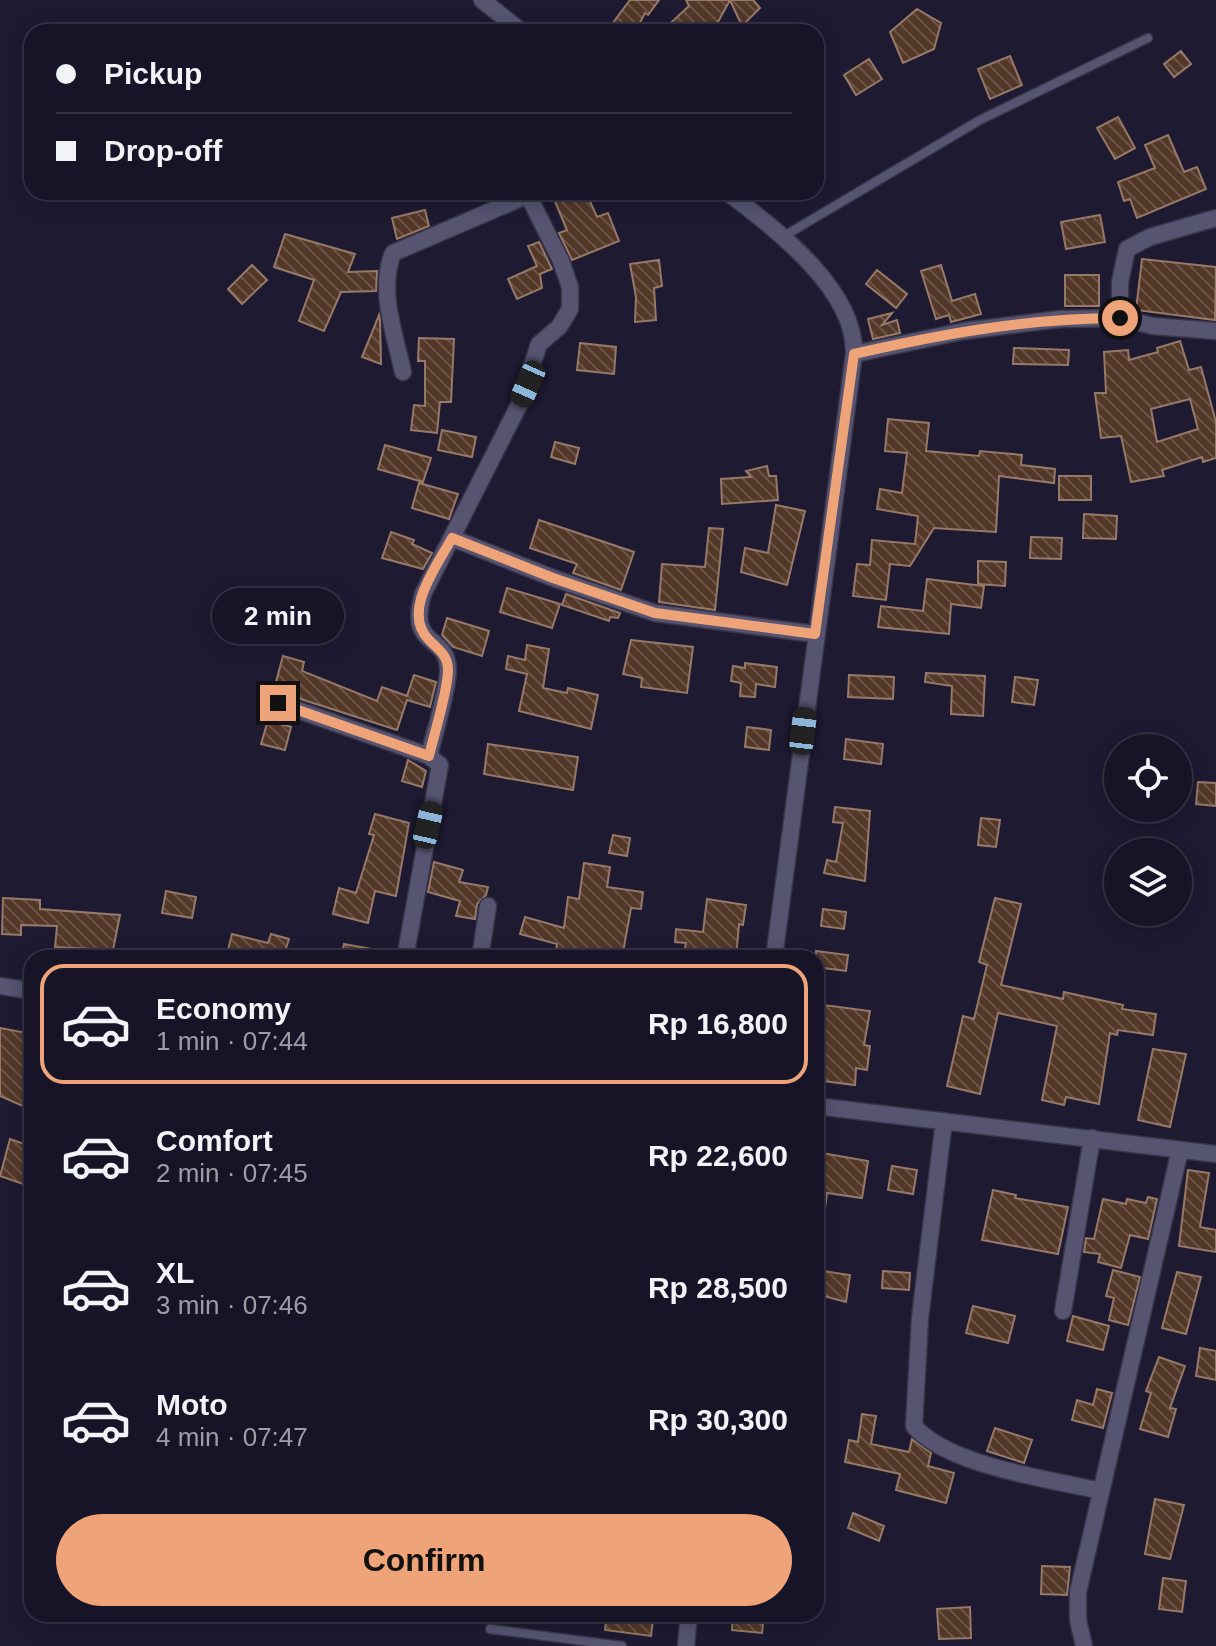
<!DOCTYPE html>
<meta charset="utf-8">
<style>
body{margin:0;font-family:Arial,sans-serif;background:#232132;color:#f1f3f6;height:100vh;display:flex;flex-direction:column;font-size:30px;white-space:nowrap}
*{box-sizing:border-box;margin:0}
p{font-size:26px;color:#9e9ea7}
.icon{flex:none;width:44px;height:44px;fill:none;stroke:currentColor;stroke-width:2;stroke-linecap:round;stroke-linejoin:round}
.map{position:relative;flex:1;overflow:hidden}
.details{position:absolute;left:24px;top:950px;width:800px;height:672px;display:flex;flex-direction:column;background:#161426;border-radius:24px;box-shadow:0 4px 20px #0003,0 0 0 2px #353343}
.details>*{flex:none}
.banner{position:absolute;left:24px;top:24px;width:800px;height:176px;border-radius:24px;box-shadow:0 4px 20px #0003,0 0 0 2px #353343;display:grid;align-content:center;height:176px;padding:0 32px;background:#161426}
.fabs{position:absolute;left:1104px;top:734px;display:grid;gap:16px}
.fabs a{display:grid;place-items:center;width:88px;height:88px;border-radius:50%;background:#161426;box-shadow:0 4px 20px #0003,0 0 0 2px #353343;font-size:40px}
.end{position:absolute;width:36px;height:36px;margin:-18px;border:10px solid #efa378;background:#111;box-shadow:0 0 0 4px #111}
.from{border-radius:50%}
.bubble{position:absolute;height:56px;border-radius:28px;background:#161426;box-shadow:0 4px 20px #0003,0 0 0 2px #353343;font-size:26px;font-weight:600;line-height:56px;text-align:center}
.car{position:absolute;width:24px;height:48px;margin:-24px -12px;border-radius:10px;box-shadow:0 0 6px 2px #0007;background:linear-gradient(#222 24%,#8ab4d8 0 40%,#222 0 76%,#8ab4d8 0 86%,#222 0)}
.banner b{display:flex;align-items:center;gap:28px;height:76px;font-size:30px}
.banner b+b{border-top:2px solid #353343}
.banner i{width:20px;height:20px;background:#f1f3f6}
ul{padding:14px 0 0;list-style:none}
li{display:flex;align-items:center;gap:24px;height:120px;margin:0 16px 12px;padding:0 16px;border:4px solid transparent;border-radius:24px}
li div{flex:1}
li b{display:block;font-size:30px}
li em{font-style:normal;font-weight:600}
li.active{border-color:#efa378}
li>.icon{width:72px;height:72px;stroke-width:1.5}
.primary-button{display:flex;gap:16px;margin-top:auto;padding:16px 32px}
.primary-button a{flex:1;height:92px;border-radius:48px;background:#efa378;color:#111;font-size:32px;font-weight:600;line-height:92px;text-align:center}
.map>svg:first-child{display:block}
.building{fill:url(#building-back-hatch);stroke:#987968;stroke-width:2;fill-rule:evenodd}
.lines{fill:none;stroke-linecap:round;stroke-linejoin:round}
.service-casing{stroke:#383549;stroke-width:11}
.minor-casing{stroke:#383549;stroke-width:19}
.service{stroke:#565471;stroke-width:8}
.minor{stroke:#565471;stroke-width:16}
.route{stroke:#efa378;stroke-width:10}
</style>
<div class="map">
<svg width="1216" height="1646" viewBox="0 0 1216 1646">
<defs>
<pattern id="building-back-hatch" width="6" height="6" patternUnits="userSpaceOnUse" patternTransform="scale(2)"><rect width="6" height="6" fill="#533828"/><path d="M-1 5l2 2M0 0l6 6M5-1l2 2" fill="none" stroke="#6b5448"/></pattern>
</defs>
<rect width="100%" height="100%" fill="#1d1a32"/>
<path class="building" d="M 630,0 L 659,0 L 648,15 L 645,13 L 635,32 L 606,32 Z
M 686,0 L 753,0 L 760,8 L 742,26 L 730,0 L 718,22 L 697,32 L 661,32 L 689,6 Z
M 917,9 L 941,23 L 934,49 L 903,63 L 890,32 Z
M 1181,51 L 1191,64 L 1174,77 L 1164,64 Z
M 1010,56 L 1022,85 L 990,99 L 978,69 Z
M 869,59 L 882,79 L 856,95 L 844,75 Z
M 1118,117 L 1135,148 L 1115,159 L 1097,128 Z
M 1168,135 L 1184,172 L 1197,167 L 1206,189 L 1137,218 L 1130,199 L 1124,201 L 1118,182 L 1155,168 L 1145,145 Z
M 551,192 L 586,192 L 597,217 L 608,213 L 619,241 L 572,260 L 559,233 L 567,230 Z
M 425,210 L 429,226 L 397,239 L 392,218 Z
M 1100,215 L 1105,242 L 1066,249 L 1061,222 Z
M 285,234 L 355,254 L 348,272 L 377,271 L 376,291 L 341,292 L 324,331 L 299,321 L 314,280 L 274,267 Z
M 539,242 L 552,269 L 540,274 L 542,288 L 517,299 L 508,279 L 537,266 L 528,246 Z
M 1142,259 L 1216,267 L 1215,320 L 1136,310 Z
M 659,260 L 662,286 L 654,288 L 656,320 L 635,322 L 636,297 L 630,264 Z
M 252,265 L 267,280 L 242,304 L 228,289 Z
M 941,265 L 952,301 L 975,294 L 981,314 L 951,322 L 949,315 L 936,319 L 921,271 Z
M 877,270 L 907,294 L 896,308 L 866,284 Z
M 1065,275 L 1099,275 L 1099,306 L 1065,306 Z
M 892,313 L 882,325 L 897,320 L 900,333 L 873,339 L 868,319 Z
M 379,315 L 380,320 L 381,364 L 362,357 Z
M 419,338 L 454,339 L 451,402 L 440,402 L 437,433 L 411,430 L 414,405 L 425,406 L 425,361 L 418,361 Z
M 1180,341 L 1189,370 L 1201,367 L 1216,422 L 1216,458 L 1203,462 L 1202,457 L 1162,470 L 1164,476 L 1131,482 L 1121,436 L 1101,438 L 1095,393 L 1106,393 L 1104,352 L 1128,350 L 1129,360 L 1158,352 L 1157,348 ZM 1190,399 L 1198,429 L 1157,442 L 1151,409 Z
M 580,343 L 616,347 L 614,374 L 577,370 Z
M 1014,348 L 1069,350 L 1068,365 L 1013,364 Z
M 888,419 L 929,423 L 926,451 L 979,456 L 980,451 L 1022,455 L 1021,465 L 1055,469 L 1054,483 L 999,476 L 996,532 L 934,528 L 910,566 L 890,564 L 886,600 L 853,596 L 857,564 L 870,565 L 872,540 L 915,544 L 918,516 L 877,509 L 880,489 L 902,493 L 907,453 L 885,451 Z
M 442,430 L 476,437 L 472,457 L 438,450 Z
M 555,442 L 579,448 L 575,464 L 551,457 Z
M 385,445 L 431,458 L 423,482 L 378,469 Z
M 767,466 L 769,476 L 776,476 L 778,500 L 722,504 L 721,479 L 751,477 L 746,471 Z
M 1059,476 L 1091,476 L 1091,500 L 1059,500 Z
M 419,483 L 458,494 L 449,519 L 412,508 Z
M 776,505 L 805,511 L 787,585 L 741,572 L 745,548 L 768,553 Z
M 1084,514 L 1117,516 L 1116,539 L 1083,538 Z
M 539,520 L 634,552 L 621,590 L 573,573 L 577,564 L 530,548 Z
M 709,528 L 723,529 L 715,610 L 659,602 L 662,564 L 705,567 Z
M 391,532 L 414,540 L 412,544 L 432,553 L 423,569 L 382,558 Z
M 1031,537 L 1062,538 L 1061,559 L 1030,558 Z
M 978,561 L 1006,562 L 1005,586 L 978,584 Z
M 927,579 L 984,586 L 981,608 L 951,604 L 949,634 L 878,627 L 881,606 L 923,611 Z
M 507,588 L 560,604 L 552,628 L 500,612 Z
M 566,594 L 620,613 L 618,618 L 610,617 L 609,621 L 562,605 Z
M 447,618 L 489,631 L 482,656 L 453,647 L 442,635 Z
M 631,640 L 693,647 L 687,693 L 641,687 L 642,678 L 623,674 Z
M 527,645 L 549,649 L 543,688 L 567,693 L 568,688 L 598,695 L 591,729 L 519,711 L 527,674 L 506,669 L 508,656 L 525,660 Z
M 283,656 L 304,662 L 302,671 L 377,701 L 382,687 L 407,696 L 414,675 L 436,682 L 430,707 L 407,700 L 397,730 L 282,693 L 273,693 Z
M 745,663 L 777,667 L 775,687 L 756,684 L 755,697 L 740,696 L 741,683 L 731,681 L 733,666 L 745,668 Z
M 926,673 L 985,676 L 983,716 L 951,714 L 952,686 L 925,682 Z
M 849,675 L 894,677 L 893,699 L 848,697 Z
M 1015,677 L 1038,680 L 1034,705 L 1012,702 Z
M 268,720 L 291,727 L 285,750 L 261,744 Z
M 747,727 L 771,730 L 769,750 L 745,747 Z
M 846,739 L 883,744 L 881,764 L 844,759 Z
M 488,744 L 578,757 L 573,790 L 484,774 Z
M 408,760 L 426,771 L 422,787 L 402,781 Z
M 1198,782 L 1216,783 L 1216,806 L 1196,804 Z
M 835,807 L 870,811 L 865,881 L 824,873 L 827,860 L 836,862 L 843,823 L 833,822 Z
M 375,814 L 409,823 L 396,896 L 375,891 L 368,923 L 333,914 L 339,888 L 356,893 L 374,835 L 369,834 Z
M 981,818 L 1000,820 L 996,847 L 978,845 Z
M 613,835 L 630,838 L 627,856 L 609,853 Z
M 434,862 L 463,870 L 459,882 L 488,887 L 486,895 L 477,904 L 475,919 L 456,916 L 460,901 L 428,892 Z
M 584,863 L 610,867 L 607,887 L 643,892 L 641,909 L 631,908 L 622,958 L 555,958 L 557,944 L 520,934 L 525,917 L 564,928 L 568,897 L 579,899 Z
M 166,891 L 196,897 L 192,918 L 162,913 Z
M 3,898 L 40,900 L 40,909 L 120,915 L 113,950 L 55,947 L 57,926 L 21,925 L 21,935 L 2,934 Z
M 995,898 L 1021,904 L 1001,985 L 1063,999 L 1064,992 L 1123,1005 L 1122,1009 L 1156,1014 L 1153,1035 L 1118,1030 L 1117,1035 L 1110,1033 L 1099,1104 L 1066,1097 L 1064,1105 L 1042,1100 L 1057,1026 L 998,1013 L 980,1094 L 947,1086 L 963,1016 L 974,1019 L 987,965 L 979,962 Z
M 707,899 L 746,905 L 743,925 L 739,924 L 736,958 L 683,958 L 686,943 L 675,942 L 676,929 L 703,932 Z
M 823,909 L 846,912 L 844,929 L 821,926 Z
M 232,934 L 268,943 L 271,934 L 289,939 L 283,958 L 226,958 Z
M 344,944 L 383,951 L 383,958 L 341,958 Z
M 816,951 L 848,955 L 846,971 L 816,967 Z
M 816,1004 L 870,1011 L 864,1045 L 870,1046 L 867,1070 L 856,1068 L 855,1085 L 816,1080 Z
M 0,1028 L 32,1034 L 32,1070 L 23,1106 L 0,1096 Z
M 1153,1049 L 1186,1054 L 1170,1127 L 1138,1120 Z
M 10,1139 L 30,1146 L 25,1162 L 32,1164 L 32,1187 L 0,1176 Z
M 816,1152 L 868,1161 L 862,1198 L 827,1193 L 824,1217 L 816,1217 Z
M 892,1166 L 917,1170 L 913,1194 L 888,1190 Z
M 1188,1170 L 1209,1173 L 1200,1227 L 1216,1230 L 1216,1252 L 1179,1246 Z
M 993,1190 L 1016,1195 L 1015,1198 L 1068,1207 L 1058,1254 L 982,1240 Z
M 1148,1197 L 1157,1199 L 1148,1239 L 1130,1235 L 1121,1268 L 1098,1262 L 1100,1254 L 1084,1252 L 1086,1238 L 1094,1239 L 1103,1199 L 1126,1204 L 1127,1199 L 1146,1203 Z
M 816,1270 L 850,1275 L 846,1302 L 816,1294 Z
M 1113,1270 L 1140,1277 L 1128,1325 L 1109,1320 L 1114,1298 L 1106,1296 Z
M 883,1271 L 910,1273 L 909,1290 L 882,1288 Z
M 1177,1272 L 1201,1277 L 1186,1334 L 1162,1328 Z
M 973,1306 L 1015,1316 L 1008,1343 L 966,1333 Z
M 1073,1316 L 1109,1326 L 1103,1350 L 1067,1341 Z
M 1200,1348 L 1216,1351 L 1216,1380 L 1196,1376 Z
M 1159,1357 L 1185,1366 L 1170,1408 L 1176,1409 L 1168,1437 L 1140,1429 L 1151,1393 L 1146,1391 Z
M 1097,1389 L 1112,1393 L 1103,1428 L 1072,1420 L 1077,1400 L 1093,1405 Z
M 862,1414 L 876,1416 L 871,1444 L 909,1452 L 912,1439 L 931,1453 L 928,1466 L 954,1473 L 946,1503 L 896,1490 L 900,1474 L 845,1462 L 849,1440 L 858,1442 Z
M 995,1428 L 1032,1440 L 1024,1463 L 987,1451 Z
M 1155,1499 L 1184,1505 L 1170,1559 L 1145,1554 Z
M 853,1513 L 884,1526 L 879,1541 L 848,1528 Z
M 1042,1566 L 1070,1567 L 1067,1595 L 1041,1594 Z
M 1163,1578 L 1186,1581 L 1182,1612 L 1159,1609 Z
M 970,1607 L 971,1638 L 939,1639 L 937,1609 Z
M 607,1614 L 653,1619 L 651,1636 L 605,1630 Z
M 733,1614 L 764,1615 L 762,1633 L 732,1630 Z"/>
<g class="lines">
<g class="service-casing">
<path id="service" d="M 784,236 L 980,120 L 1148,38
M 490,1629 L 622,1646"/>
</g>
<g class="minor-casing">
<path id="minor" d="M 482,0 L 522,32
M 727,192 C 774,228 856,289 854,354
M 1120,318 L 1120,282 L 1127,249 L 1150,237 L 1216,218
M 403,372 C 395,335 378,290 393,253 L 535,192
M 452,538 L 553,578 L 655,613 L 815,634
M 278,703 L 429,756 L 440,765 L 405,958
M 429,756 C 434,734 448,691 448,670 C 448,633 407,650 423,594 L 519,405 L 539,344 L 559,327 L 570,309 L 570,287 L 561,261 L 528,195
M 480,958 L 488,906
M 774,958 L 854,354 L 964,331 L 1060,319 L 1120,318 L 1153,326 L 1216,331
M 0,986 L 32,991
M 816,1106 L 1216,1154
M 944,1121 L 920,1318 L 914,1426 C 948,1466 1050,1479 1101,1491
M 1063,1311 L 1092,1138
M 686,1646 L 689,1614
M 1084,1646 L 1078,1620 L 1078,1592 L 1180,1150"/>
</g>
<use href="#service" class="service"/>
<use href="#minor" class="minor"/>
</g>
<g class="lines">
<path class="route" d="M 278,703 L 429,756 C 434,734 448,691 448,670 C 448,655 438,649 429,640 C 401,612 437,566 452,538 L 553,578 L 655,613 L 815,634 L 854,354 C 942,334 1029,318 1120,318"/>
</g>
</svg>
<div class="fabs">
<a><svg class="icon" aria-label="locate" viewBox="0 0 24 24"><circle cx="12" cy="12" r="6"/><path d="M12 2v4M12 18v4M2 12h4M18 12h4"/></svg></a>
<a><svg class="icon" aria-label="layers" viewBox="0 0 24 24"><path d="M12 4l9 5-9 5-9-5zM3 14l9 5 9-5"/></svg></a>
</div>
<i class="end from" style="left:1120px;top:318px"></i>
<i class="end" style="left:278px;top:703px"></i>
<div class="bubble" style="left:212px;top:588px;width:132px">2 min</div>
<i class="car" style="left:528px;top:384px;rotate:204deg"></i>
<i class="car" style="left:803px;top:731px;rotate:7deg"></i>
<i class="car" style="left:428px;top:825px;rotate:13deg"></i>
<div class="banner">
<b><i class="from"></i>Pickup</b>
<b><i></i>Drop-off</b>
</div>
<section class="details">
<ul>
<li class="active"><svg class="icon" aria-label="car" viewBox="0 0 24 24"><path d="M5 17H2v-5l4-1 3-4h7l3 4 3 1v5h-3M9 17h6M6 11h13"/><circle cx="7" cy="17" r="2"/><circle cx="17" cy="17" r="2"/></svg><div><b>Economy</b><p>1 min · 07:44</p></div><em>Rp 16,800</em></li>
<li><svg class="icon" aria-label="car" viewBox="0 0 24 24"><path d="M5 17H2v-5l4-1 3-4h7l3 4 3 1v5h-3M9 17h6M6 11h13"/><circle cx="7" cy="17" r="2"/><circle cx="17" cy="17" r="2"/></svg><div><b>Comfort</b><p>2 min · 07:45</p></div><em>Rp 22,600</em></li>
<li><svg class="icon" aria-label="car" viewBox="0 0 24 24"><path d="M5 17H2v-5l4-1 3-4h7l3 4 3 1v5h-3M9 17h6M6 11h13"/><circle cx="7" cy="17" r="2"/><circle cx="17" cy="17" r="2"/></svg><div><b>XL</b><p>3 min · 07:46</p></div><em>Rp 28,500</em></li>
<li><svg class="icon" aria-label="car" viewBox="0 0 24 24"><path d="M5 17H2v-5l4-1 3-4h7l3 4 3 1v5h-3M9 17h6M6 11h13"/><circle cx="7" cy="17" r="2"/><circle cx="17" cy="17" r="2"/></svg><div><b>Moto</b><p>4 min · 07:47</p></div><em>Rp 30,300</em></li>
</ul>
<div class="primary-button"><a>Confirm</a></div>
</section>
</div>
